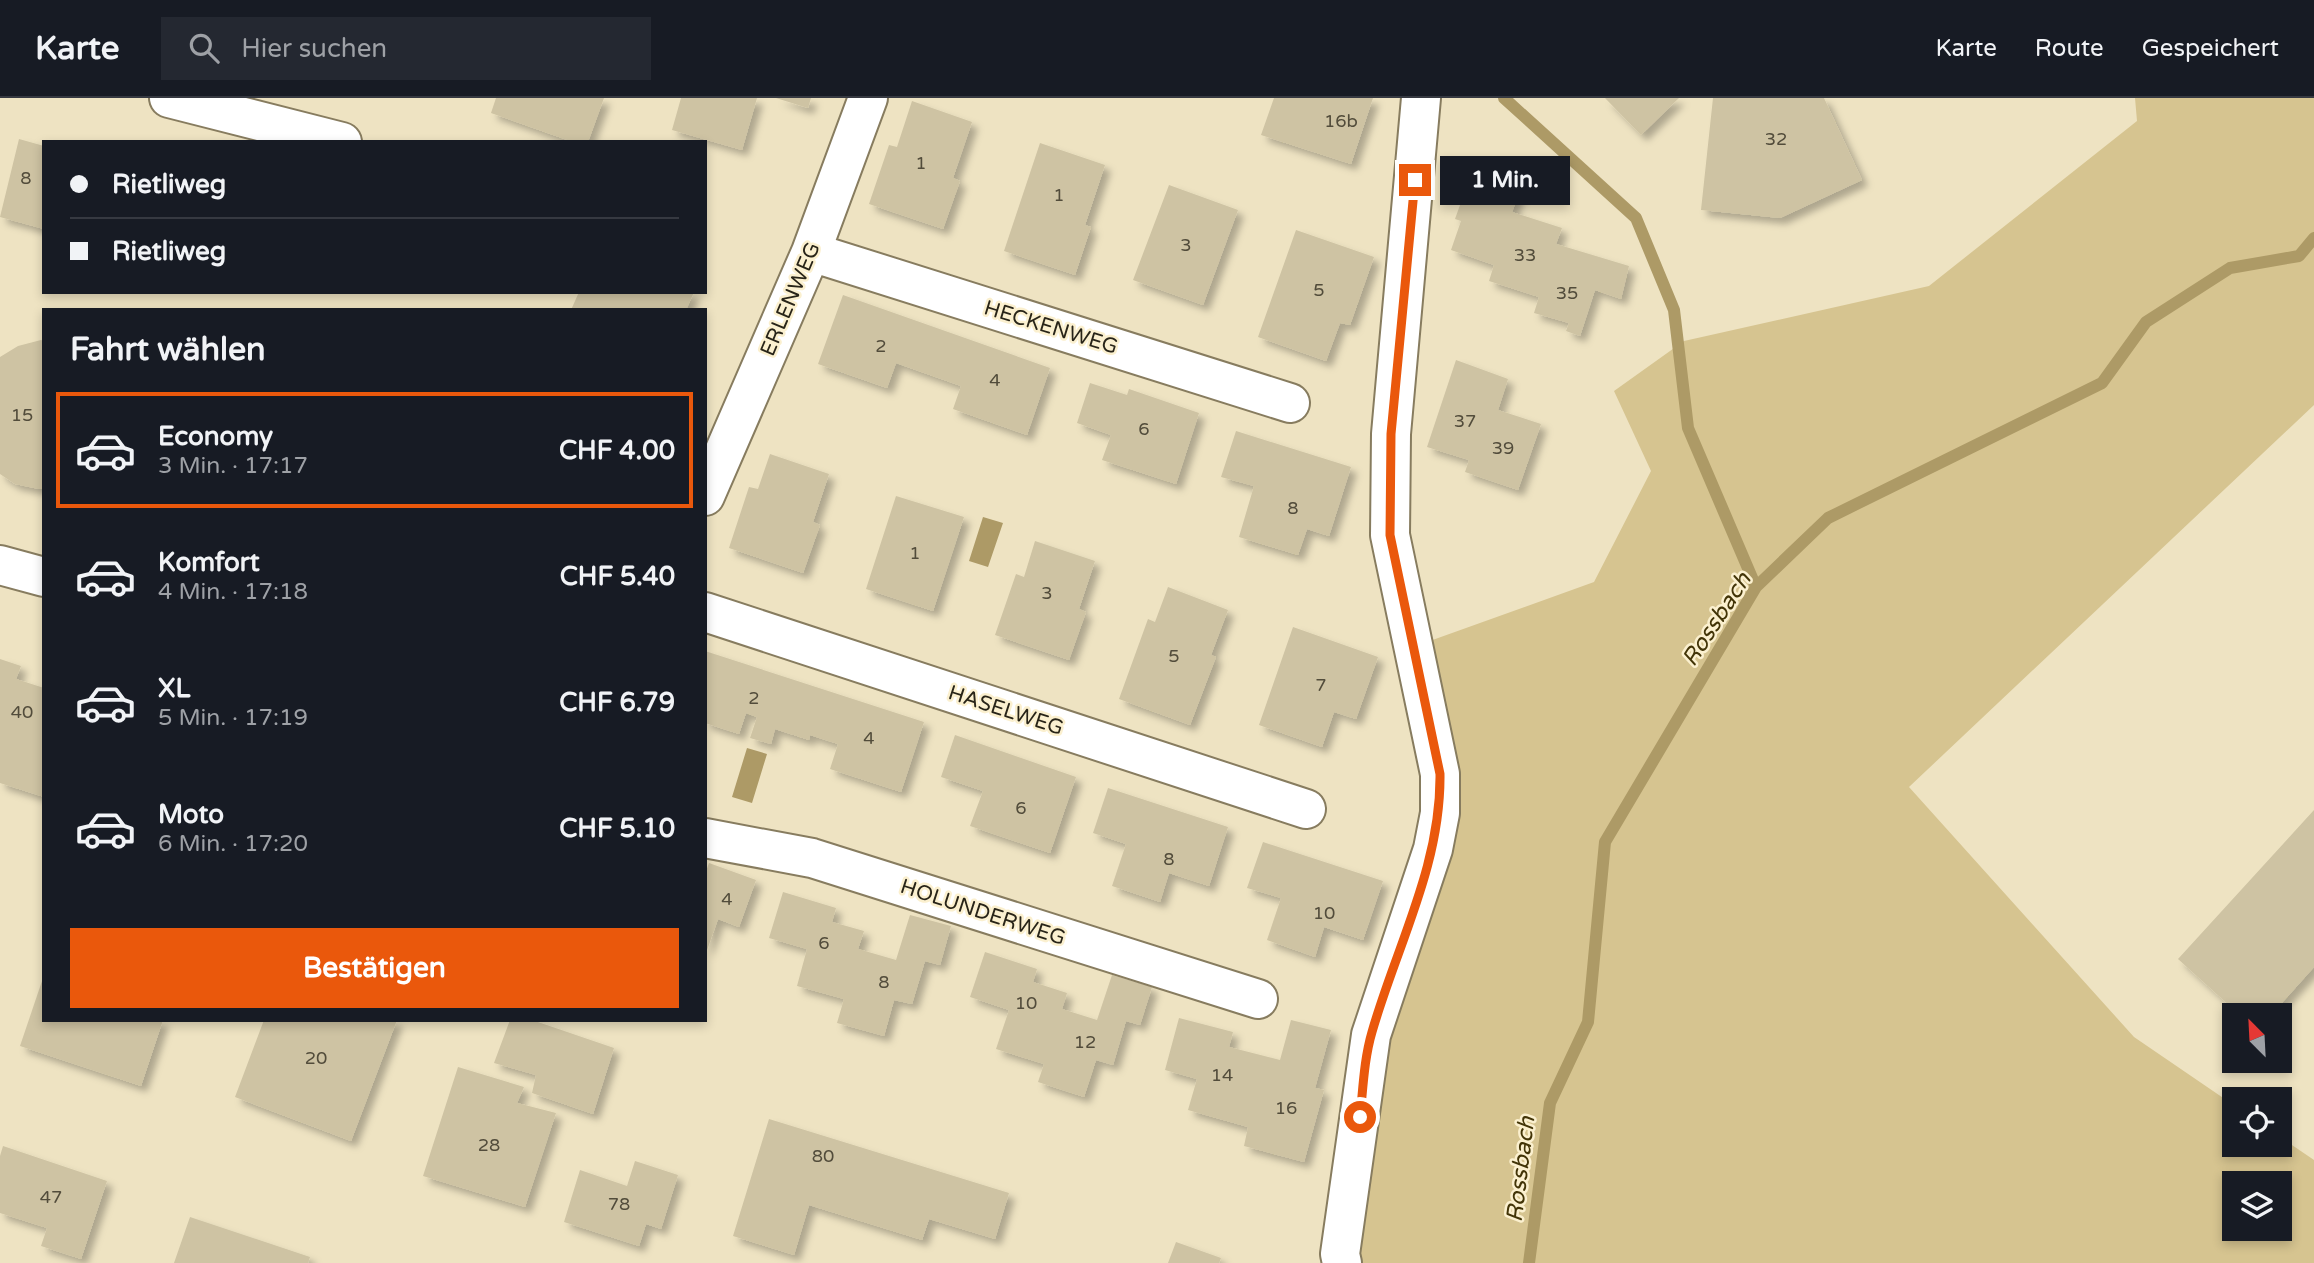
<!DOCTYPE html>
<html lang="de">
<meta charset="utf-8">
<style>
body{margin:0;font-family:"Varela Round",sans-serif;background:#242831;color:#f1f3f6;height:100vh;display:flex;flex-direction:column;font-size:26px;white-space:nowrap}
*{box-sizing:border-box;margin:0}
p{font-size:23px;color:#9ea1a6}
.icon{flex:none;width:38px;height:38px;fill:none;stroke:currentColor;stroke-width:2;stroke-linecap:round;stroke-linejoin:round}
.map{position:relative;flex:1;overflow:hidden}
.details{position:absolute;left:42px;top:210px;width:665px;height:714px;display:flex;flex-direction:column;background:#171b24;border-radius:0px;box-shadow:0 4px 10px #0003}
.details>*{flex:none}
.guide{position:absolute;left:42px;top:42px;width:665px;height:154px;border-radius:0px;box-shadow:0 4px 10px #0003;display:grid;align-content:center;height:154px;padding:0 28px;background:#171b24}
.needle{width:46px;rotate:336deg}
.fabs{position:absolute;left:2222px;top:905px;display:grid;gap:14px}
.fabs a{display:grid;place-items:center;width:70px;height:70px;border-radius:0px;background:#171b24;box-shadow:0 4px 10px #0003;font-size:35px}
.end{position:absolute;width:32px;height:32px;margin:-16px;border:9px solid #ea580c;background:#fff;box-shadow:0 0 0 4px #fff}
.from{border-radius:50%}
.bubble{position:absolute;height:49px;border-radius:0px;background:#171b24;box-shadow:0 4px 10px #0003;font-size:23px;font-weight:700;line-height:49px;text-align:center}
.guide b{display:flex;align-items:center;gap:24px;height:66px;font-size:26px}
.guide b+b{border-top:2px solid #363941}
.guide i{width:18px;height:18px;background:#f1f3f6}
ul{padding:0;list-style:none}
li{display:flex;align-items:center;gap:21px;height:116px;margin:0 14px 10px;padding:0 14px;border:4px solid transparent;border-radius:0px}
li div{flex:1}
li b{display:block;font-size:26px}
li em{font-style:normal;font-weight:700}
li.on{border-color:#ea580c}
li>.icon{width:63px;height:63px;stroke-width:1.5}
h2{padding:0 28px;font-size:32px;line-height:84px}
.action{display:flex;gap:14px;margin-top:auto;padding:14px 28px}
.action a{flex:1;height:80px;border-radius:0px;background:#ea580c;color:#fff;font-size:28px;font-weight:700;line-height:80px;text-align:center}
header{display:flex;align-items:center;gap:42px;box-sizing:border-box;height:98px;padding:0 35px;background:#171b24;border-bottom:2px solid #363941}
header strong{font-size:33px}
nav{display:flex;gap:38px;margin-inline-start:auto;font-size:24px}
.search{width:490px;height:63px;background:#242831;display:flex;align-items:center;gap:18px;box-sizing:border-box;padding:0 24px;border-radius:0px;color:#9ea1a6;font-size:26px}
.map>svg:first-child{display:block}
.green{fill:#d6c490;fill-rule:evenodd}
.water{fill:#ad9a66}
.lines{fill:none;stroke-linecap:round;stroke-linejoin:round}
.stream{stroke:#ad9a66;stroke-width:12}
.building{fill:#cec3a3;filter:url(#shadow)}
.minor-casing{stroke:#877c5f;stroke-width:42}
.minor{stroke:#fff;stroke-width:38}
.route{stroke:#ea580c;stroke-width:9}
.labels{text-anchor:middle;stroke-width:5;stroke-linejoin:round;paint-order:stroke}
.number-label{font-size:18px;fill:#524c3b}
.street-label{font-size:21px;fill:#282418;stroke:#fbf0cf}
.water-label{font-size:23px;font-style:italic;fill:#423407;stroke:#fbf0cf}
</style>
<header>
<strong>Karte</strong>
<div class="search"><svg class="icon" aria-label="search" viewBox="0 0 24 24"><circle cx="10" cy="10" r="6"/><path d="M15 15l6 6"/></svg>Hier suchen</div>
<nav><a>Karte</a><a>Route</a><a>Gespeichert</a></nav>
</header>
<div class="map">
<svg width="2314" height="1165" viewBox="0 0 2314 1165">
<defs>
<filter id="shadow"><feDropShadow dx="6" dy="6" stdDeviation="3.5" flood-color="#0004"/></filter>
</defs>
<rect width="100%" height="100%" fill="#eee3c2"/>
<path class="green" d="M 2135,0 L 2314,0 L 2314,307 L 1909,689 L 2134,939 L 2235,1008 L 2235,1046 L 2280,1046 L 2280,1039 L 2314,1062 L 2314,1165 L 1342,1165 L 1371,937 L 1433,751 L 1413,549 L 1594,484 L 1651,373 L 1614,293 L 1684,243 L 1929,188 L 2137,23 ZM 2235,1085 L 2280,1085 L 2280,1130 L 2235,1130 Z"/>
<path class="water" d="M 983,419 L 1003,425 L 988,469 L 969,463 Z
M 747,650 L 767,656 L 752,705 L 732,699 Z"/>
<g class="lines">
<path class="stream" d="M 1504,0 L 1636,120 L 1674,212 L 1688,330 L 1756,489
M 1529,1165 L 1550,1005 L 1588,924 L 1605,744 L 1756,489 L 1828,420 L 2102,285 L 2146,224 L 2230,170 L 2299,158 L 2314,140"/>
</g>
<path class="building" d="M 496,0 L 604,0 L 588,44 L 573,44 L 491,15 Z
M 681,0 L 757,0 L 742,52 L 672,32 Z
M 776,0 L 811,0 L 808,10 Z
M 1274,0 L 1373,0 L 1351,66 L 1261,37 Z
M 1605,0 L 1679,0 L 1641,37 Z
M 1713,0 L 1824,0 L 1862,82 L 1780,120 L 1701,112 Z
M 912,3 L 972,24 L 953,80 L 960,83 L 943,131 L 869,106 L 889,47 L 897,49 Z
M 19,41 L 44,48 L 44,131 L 0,119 Z
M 1040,45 L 1105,67 L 1085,127 L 1091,129 L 1075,177 L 1004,153 Z
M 1474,68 L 1493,75 L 1489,87 L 1519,96 L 1512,114 L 1562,130 L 1556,146 L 1629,168 L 1621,201 L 1595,192 L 1580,238 L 1566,233 L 1569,225 L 1534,215 L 1539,199 L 1489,183 L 1494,167 L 1451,152 L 1461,123 L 1455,121 Z
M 1169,87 L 1238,112 L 1203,207 L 1133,182 Z
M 1296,132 L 1374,159 L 1350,227 L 1340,225 L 1326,263 L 1258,239 Z
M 579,194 L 694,194 L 686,212 L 571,212 Z
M 843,197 L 1050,270 L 1027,337 L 953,311 L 961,288 L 896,265 L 887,290 L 818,266 Z
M 41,242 L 44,243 L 44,391 L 39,391 L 15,386 L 0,376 L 0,259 L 18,248 Z
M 1456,262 L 1508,281 L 1498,312 L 1541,326 L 1518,392 L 1465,374 L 1469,362 L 1427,349 Z
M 1090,285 L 1127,297 L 1129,291 L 1199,315 L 1176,386 L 1102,362 L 1111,337 L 1077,325 Z
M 1236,333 L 1351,369 L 1329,438 L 1307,431 L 1298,457 L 1239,439 L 1254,388 L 1221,379 Z
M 770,356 L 829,376 L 813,424 L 820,427 L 803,475 L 729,450 L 749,389 L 758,391 Z
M 896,398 L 964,419 L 933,513 L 866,491 Z
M 1035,443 L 1095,463 L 1079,511 L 1086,514 L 1069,562 L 995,537 L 1016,476 L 1024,479 Z
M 1168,489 L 1228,512 L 1211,557 L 1216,559 L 1190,627 L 1119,601 L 1148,521 L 1155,524 Z
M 1293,529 L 1378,559 L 1356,621 L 1334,614 L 1322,649 L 1259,627 Z
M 705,553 L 924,624 L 901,694 L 830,671 L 838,646 L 810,637 L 809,642 L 775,631 L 771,646 L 750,640 L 757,619 L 746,615 L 739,636 L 705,625 Z
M 0,561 L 21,568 L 16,581 L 44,590 L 44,699 L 0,685 Z
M 955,637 L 1076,679 L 1050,755 L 970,728 L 983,693 L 941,679 Z
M 1108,690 L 1228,729 L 1209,788 L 1169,775 L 1160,804 L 1112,788 L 1126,746 L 1093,735 Z
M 2314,712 L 2314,869 L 2271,917 L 2240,917 L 2178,861 Z
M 1263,744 L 1383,783 L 1363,842 L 1324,829 L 1315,859 L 1267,842 L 1281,800 L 1247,790 Z
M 709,765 L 756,782 L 739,829 L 718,821 L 706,855 L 705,776 Z
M 783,794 L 836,810 L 832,824 L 864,833 L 858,851 L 896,862 L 910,817 L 951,828 L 940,867 L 925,863 L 912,906 L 894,902 L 884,938 L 837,925 L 844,901 L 797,888 L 807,851 L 769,840 Z
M 985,854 L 1037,871 L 1033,884 L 1067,895 L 1062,911 L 1097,922 L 1112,877 L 1152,889 L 1140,927 L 1126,923 L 1113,967 L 1096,962 L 1084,999 L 1038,984 L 1044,966 L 996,951 L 1009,912 L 970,899 Z
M 43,880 L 44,922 L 163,922 L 141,988 L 20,948 Z
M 1179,920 L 1233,934 L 1229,949 L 1280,962 L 1291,922 L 1331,932 L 1315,990 L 1324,992 L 1304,1064 L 1244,1048 L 1248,1029 L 1188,1012 L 1197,981 L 1165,972 Z
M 264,922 L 397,922 L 351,1043 L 235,999 Z
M 510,922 L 532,922 L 614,950 L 593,1016 L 532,995 L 536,977 L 494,965 Z
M 458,969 L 524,989 L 517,1005 L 556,1015 L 525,1109 L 423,1078 Z
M 769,1021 L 1009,1095 L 995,1141 L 929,1121 L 922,1142 L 809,1107 L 794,1157 L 733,1138 Z
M 3,1048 L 107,1083 L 81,1161 L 41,1148 L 47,1130 L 0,1115 L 0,1058 Z
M 635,1063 L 678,1077 L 661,1131 L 646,1126 L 639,1148 L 564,1124 L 580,1072 L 627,1088 Z
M 190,1119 L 310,1159 L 308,1165 L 174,1165 Z
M 1176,1144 L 1221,1160 L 1219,1165 L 1168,1165 Z"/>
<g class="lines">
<g class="minor-casing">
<path id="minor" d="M 169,0 L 342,44
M 811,154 L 1290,305
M 705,398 L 811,154 L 868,0
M 0,467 L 44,479
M 705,514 L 1306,711
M 705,740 L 812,760 L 1258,901
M 1342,1165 L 1340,1156 L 1371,937 L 1433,751 L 1440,715 L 1440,676 L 1390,437 L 1391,336 L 1421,0"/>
</g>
<use href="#minor" class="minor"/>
</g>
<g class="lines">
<path class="route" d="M 1360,1019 C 1363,991 1364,961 1372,934 C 1397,847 1441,768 1440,676 L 1390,437 L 1391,336 L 1415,82"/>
</g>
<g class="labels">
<g class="number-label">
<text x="1341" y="29">16b</text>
<text x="1776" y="47">32</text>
<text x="921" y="71">1</text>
<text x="26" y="86">8</text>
<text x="1059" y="103">1</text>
<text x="1186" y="153">3</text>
<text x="1525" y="163">33</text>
<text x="1319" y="198">5</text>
<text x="1567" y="201">35</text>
<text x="881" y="254">2</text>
<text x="995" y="288">4</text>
<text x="22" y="323">15</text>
<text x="1465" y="329">37</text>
<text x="1144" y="337">6</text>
<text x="1503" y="356">39</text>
<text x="1293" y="416">8</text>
<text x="915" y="461">1</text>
<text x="1047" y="501">3</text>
<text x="1174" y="564">5</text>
<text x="1321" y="593">7</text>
<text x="754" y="606">2</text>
<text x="22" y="620">40</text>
<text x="869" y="646">4</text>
<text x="1021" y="716">6</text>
<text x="1169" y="767">8</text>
<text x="727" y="807">4</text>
<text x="1324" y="821">10</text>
<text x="824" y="851">6</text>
<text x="884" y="890">8</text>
<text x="1026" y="911">10</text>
<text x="1085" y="950">12</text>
<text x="316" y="966">20</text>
<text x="1222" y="983">14</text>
<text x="1286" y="1016">16</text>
<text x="489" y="1053">28</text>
<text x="823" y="1064">80</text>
<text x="51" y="1105">47</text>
<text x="619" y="1112">78</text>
</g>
<g class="street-label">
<text transform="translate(790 201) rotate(-67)" y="7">ERLENWEG</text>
<text transform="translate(1051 229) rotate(17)" y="7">HECKENWEG</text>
<text transform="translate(1006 612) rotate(18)" y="7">HASELWEG</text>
<text transform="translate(983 814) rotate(18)" y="7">HOLUNDERWEG</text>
</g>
<g class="water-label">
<text transform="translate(1716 521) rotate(-57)" y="8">Rossbach</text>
<text transform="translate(1520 1071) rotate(-83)" y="8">Rossbach</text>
</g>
</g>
</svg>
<div class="fabs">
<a><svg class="needle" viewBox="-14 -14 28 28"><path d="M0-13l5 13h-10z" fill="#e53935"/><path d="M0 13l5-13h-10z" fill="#9ea1a6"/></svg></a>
<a><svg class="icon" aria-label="locate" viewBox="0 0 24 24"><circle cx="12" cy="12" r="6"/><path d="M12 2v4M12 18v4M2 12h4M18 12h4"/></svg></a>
<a><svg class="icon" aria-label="layers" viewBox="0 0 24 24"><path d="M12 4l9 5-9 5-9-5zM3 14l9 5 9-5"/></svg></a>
</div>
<i class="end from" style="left:1360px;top:1019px"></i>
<i class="end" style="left:1415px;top:82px"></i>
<div class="bubble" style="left:1440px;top:58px;width:130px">1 Min.</div>
<div class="guide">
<b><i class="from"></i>Rietliweg</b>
<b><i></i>Rietliweg</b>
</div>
<section class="details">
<h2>Fahrt wählen</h2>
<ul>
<li class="on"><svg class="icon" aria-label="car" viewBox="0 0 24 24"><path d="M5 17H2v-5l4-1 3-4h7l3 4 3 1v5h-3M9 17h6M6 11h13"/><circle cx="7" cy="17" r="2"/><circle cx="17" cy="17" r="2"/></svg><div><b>Economy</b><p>3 Min. · 17:17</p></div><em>CHF 4.00</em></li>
<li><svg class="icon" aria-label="car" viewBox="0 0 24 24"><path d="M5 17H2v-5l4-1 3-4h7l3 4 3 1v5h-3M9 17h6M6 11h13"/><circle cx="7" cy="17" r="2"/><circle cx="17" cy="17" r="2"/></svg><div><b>Komfort</b><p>4 Min. · 17:18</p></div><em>CHF 5.40</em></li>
<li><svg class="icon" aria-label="car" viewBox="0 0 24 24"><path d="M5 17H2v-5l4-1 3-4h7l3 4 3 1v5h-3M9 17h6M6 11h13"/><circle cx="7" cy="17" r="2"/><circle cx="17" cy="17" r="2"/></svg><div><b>XL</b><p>5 Min. · 17:19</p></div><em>CHF 6.79</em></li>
<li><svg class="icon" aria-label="car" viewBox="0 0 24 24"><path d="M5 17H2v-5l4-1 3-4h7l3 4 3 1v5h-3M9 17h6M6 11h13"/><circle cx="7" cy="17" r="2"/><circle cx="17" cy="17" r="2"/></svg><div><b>Moto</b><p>6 Min. · 17:20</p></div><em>CHF 5.10</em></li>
</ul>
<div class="action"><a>Bestätigen</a></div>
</section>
</div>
